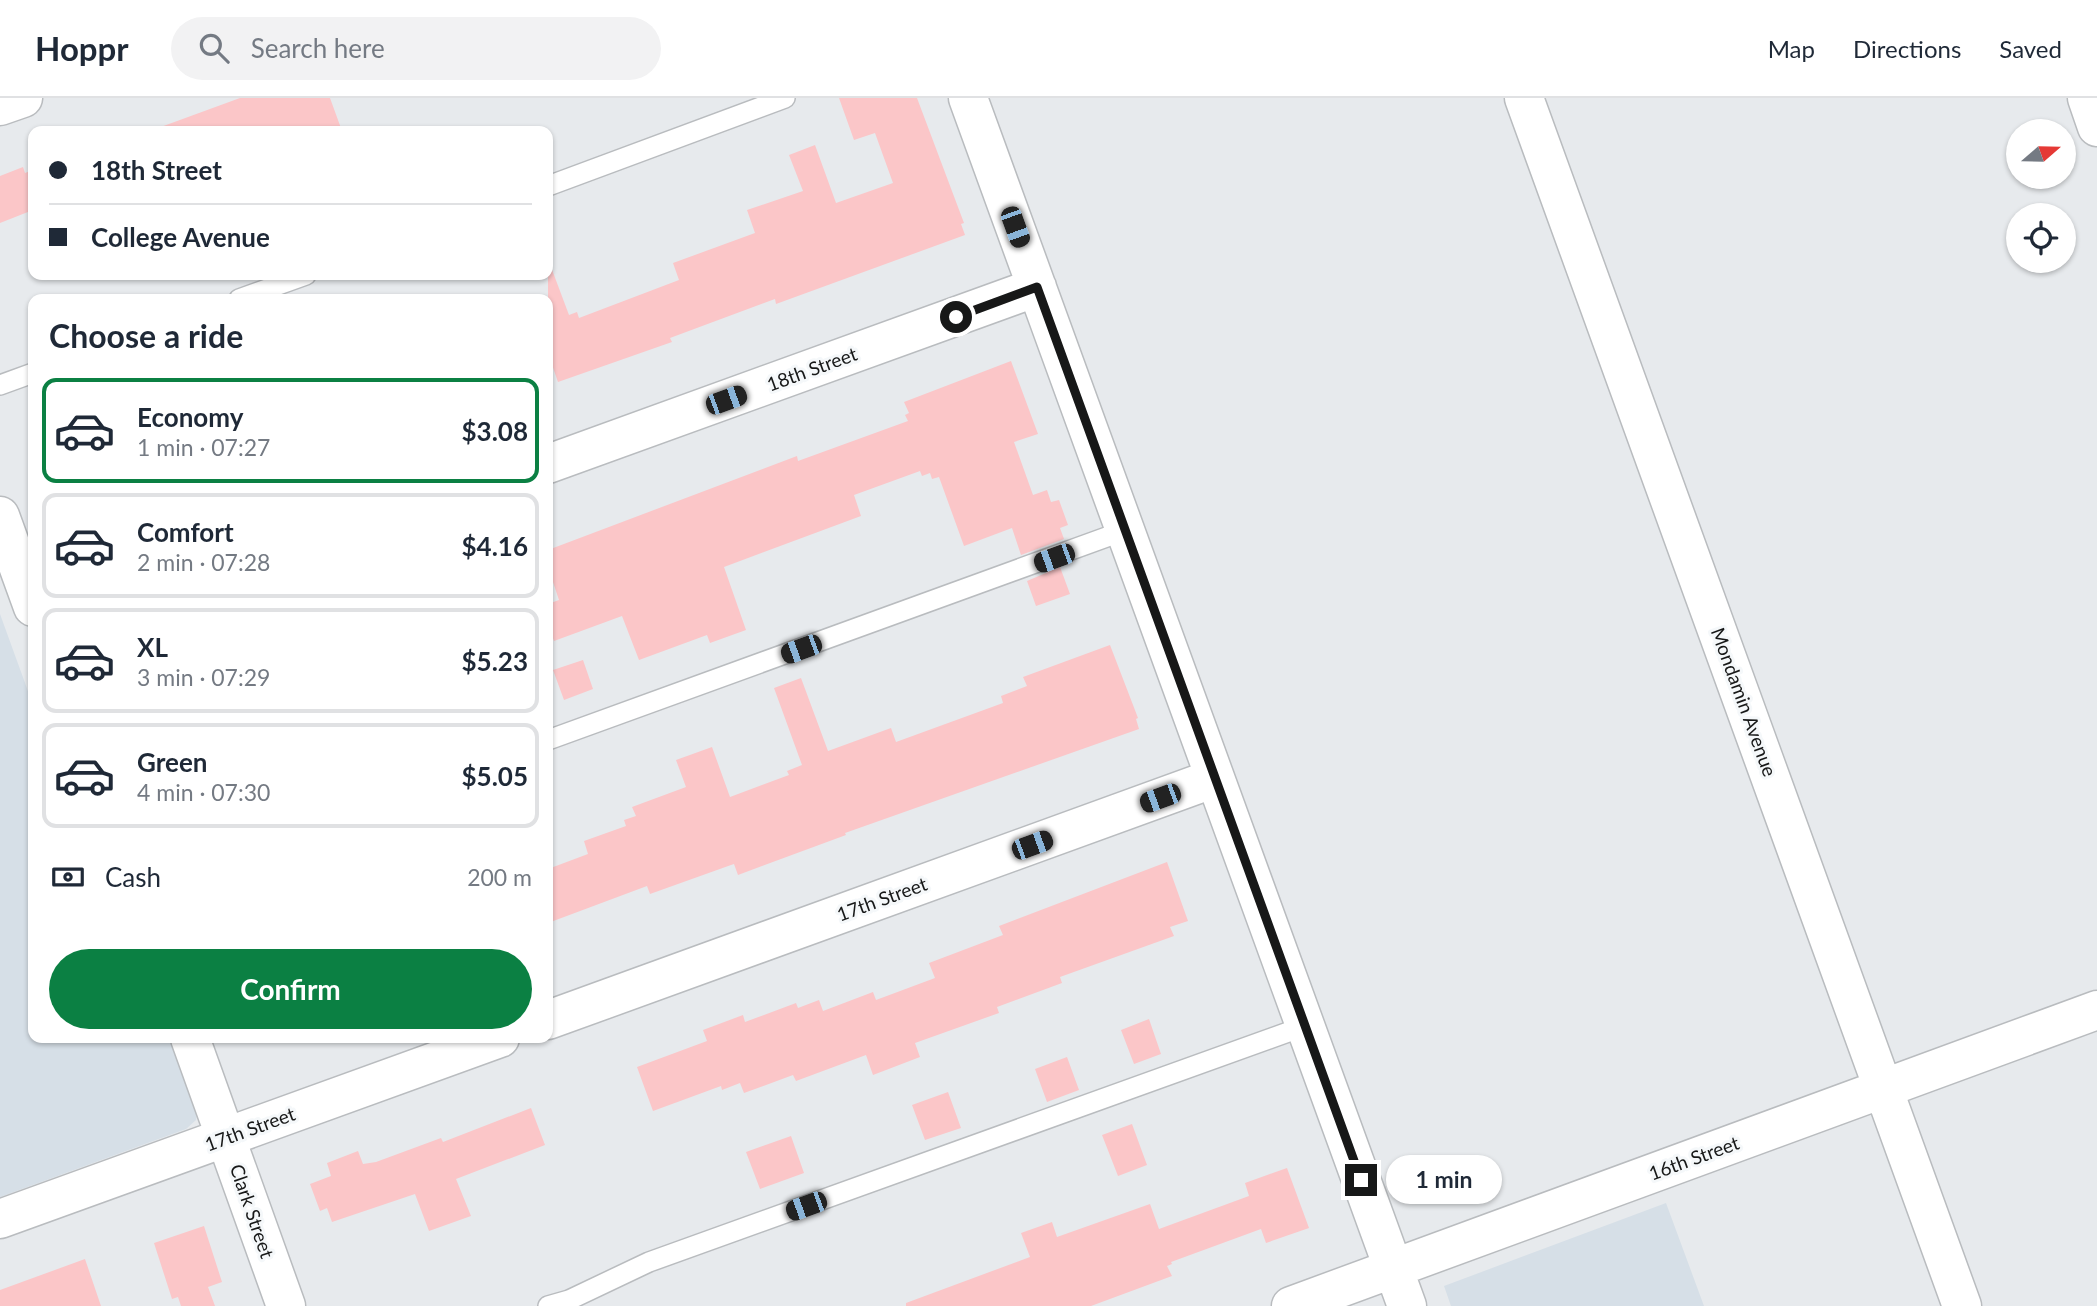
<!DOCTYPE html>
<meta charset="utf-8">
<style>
body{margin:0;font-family:Lato,sans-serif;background:#f2f2f3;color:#1f2937;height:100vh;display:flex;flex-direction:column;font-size:26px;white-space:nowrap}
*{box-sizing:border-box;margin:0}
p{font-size:23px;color:#747a83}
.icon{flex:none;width:38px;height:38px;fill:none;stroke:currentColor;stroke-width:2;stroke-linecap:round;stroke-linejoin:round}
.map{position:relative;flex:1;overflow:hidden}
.sheet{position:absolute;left:28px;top:196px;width:525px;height:749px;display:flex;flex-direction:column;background:#fff;border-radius:14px;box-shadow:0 2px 5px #0004}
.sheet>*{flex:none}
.top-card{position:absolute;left:28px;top:28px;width:525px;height:154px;border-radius:14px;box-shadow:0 2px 5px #0004;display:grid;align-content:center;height:154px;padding:0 21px;background:#fff}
.needle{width:46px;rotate:70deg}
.buttons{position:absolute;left:2006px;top:21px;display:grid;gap:14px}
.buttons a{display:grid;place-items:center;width:70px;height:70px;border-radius:50%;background:#fff;box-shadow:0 2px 5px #0004;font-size:35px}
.end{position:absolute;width:32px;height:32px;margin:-16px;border:9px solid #171818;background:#fff;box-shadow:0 0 0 4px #fff}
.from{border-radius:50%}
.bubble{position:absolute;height:49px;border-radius:24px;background:#fff;box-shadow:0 2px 5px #0004;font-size:23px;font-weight:700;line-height:49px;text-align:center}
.car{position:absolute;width:21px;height:42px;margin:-21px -10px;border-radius:9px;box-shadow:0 0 5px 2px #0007;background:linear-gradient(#222 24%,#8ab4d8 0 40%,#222 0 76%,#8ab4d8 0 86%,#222 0)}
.top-card b{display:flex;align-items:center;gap:24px;height:66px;font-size:26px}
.top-card b+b{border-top:2px solid #e0e1e3}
.top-card i{width:18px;height:18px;background:#1f2937}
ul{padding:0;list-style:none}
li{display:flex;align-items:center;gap:21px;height:105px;margin:0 14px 10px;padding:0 7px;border:4px solid #e0e1e3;border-radius:14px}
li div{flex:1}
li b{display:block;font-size:26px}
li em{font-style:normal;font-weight:700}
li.selected{border-color:#0b8043}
li>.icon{width:63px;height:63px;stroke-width:1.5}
h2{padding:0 21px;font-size:32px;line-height:84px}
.pay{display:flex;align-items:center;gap:18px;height:77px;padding:0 21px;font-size:26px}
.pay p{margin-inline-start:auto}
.button{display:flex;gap:14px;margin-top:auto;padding:14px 21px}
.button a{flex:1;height:80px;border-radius:42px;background:#0b8043;color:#fff;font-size:28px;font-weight:700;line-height:80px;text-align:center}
header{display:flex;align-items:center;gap:42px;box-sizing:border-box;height:98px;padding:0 35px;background:#fff;border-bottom:2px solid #e0e1e3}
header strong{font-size:33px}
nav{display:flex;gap:38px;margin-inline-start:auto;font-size:24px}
.search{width:490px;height:63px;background:#f2f2f3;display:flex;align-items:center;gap:18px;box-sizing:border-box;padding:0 24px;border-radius:38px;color:#747a83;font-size:26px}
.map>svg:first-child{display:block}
.built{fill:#d6dfe7}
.building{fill:#fbc6c8}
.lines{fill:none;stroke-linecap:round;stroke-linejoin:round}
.service-casing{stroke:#b9bcbf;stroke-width:22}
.minor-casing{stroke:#b9bcbf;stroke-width:41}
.primary-casing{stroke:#b9bcbf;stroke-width:41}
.service{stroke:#fff;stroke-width:19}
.minor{stroke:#fff;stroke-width:38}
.primary{stroke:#fff;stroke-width:38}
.route{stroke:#171818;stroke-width:9}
.labels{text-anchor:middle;stroke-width:6;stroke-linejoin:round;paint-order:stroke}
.street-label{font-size:19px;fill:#171818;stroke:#f5f8fa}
</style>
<header>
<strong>Hoppr</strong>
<div class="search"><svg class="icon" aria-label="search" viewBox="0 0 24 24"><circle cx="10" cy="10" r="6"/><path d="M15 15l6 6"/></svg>Search here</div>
<nav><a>Map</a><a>Directions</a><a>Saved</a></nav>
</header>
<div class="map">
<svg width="2097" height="1208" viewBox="0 0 2097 1208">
<rect width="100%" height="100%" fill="#e7eaed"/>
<path class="built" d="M 0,516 L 33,607 L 33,940 L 171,940 L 197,1015 L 196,1022 L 186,1031 L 0,1099 Z
M 1666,1105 L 1704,1208 L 1451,1208 L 1444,1188 Z"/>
<path class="building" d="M 240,0 L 330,0 L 342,33 L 158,33 L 158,30 Z
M 839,0 L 917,0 L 964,125 L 961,126 L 965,137 L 776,206 L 775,201 L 670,240 L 672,244 L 558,284 L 548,255 L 548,169 L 551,169 L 569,217 L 577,214 L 579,220 L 679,182 L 673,165 L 755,135 L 747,112 L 803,93 L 789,57 L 815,47 L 836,105 L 893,85 L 875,35 L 854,42 Z
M 23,69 L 25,75 L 33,72 L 33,112 L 0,125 L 0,78 Z
M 1011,263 L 1038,336 L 1014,344 L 1033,397 L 1047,392 L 1051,404 L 1059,402 L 1068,427 L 1060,430 L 1064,441 L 1021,457 L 1012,430 L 964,448 L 939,379 L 932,381 L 930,375 L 922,378 L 920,373 L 854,397 L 861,418 L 724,469 L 746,532 L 710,545 L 707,537 L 639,562 L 622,518 L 554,543 L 548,527 L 548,506 L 559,502 L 548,469 L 548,452 L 797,358 L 798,363 L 908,323 L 905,317 L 909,315 L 904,304 Z
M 1060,469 L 1070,496 L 1036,508 L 1027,483 Z
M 1110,547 L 1138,620 L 1136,621 L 1139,631 L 845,735 L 846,737 L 738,777 L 734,766 L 731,767 L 650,796 L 647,788 L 548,825 L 548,771 L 588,756 L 584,743 L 626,728 L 624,722 L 636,718 L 632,709 L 686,689 L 676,662 L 712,649 L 730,699 L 789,677 L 787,673 L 802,667 L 774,590 L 801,580 L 828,653 L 891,630 L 896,644 L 1003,605 L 1001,598 L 1027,588 L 1023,579 Z
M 583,562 L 593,591 L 564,602 L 553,572 Z
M 1167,764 L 1188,823 L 1170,829 L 1174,838 L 1060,879 L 1062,885 L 997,909 L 999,915 L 915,945 L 920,959 L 873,977 L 866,957 L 796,983 L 793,977 L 744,995 L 740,985 L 722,992 L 721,988 L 653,1013 L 637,969 L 707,943 L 703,932 L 743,917 L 745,924 L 796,905 L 798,910 L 819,902 L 823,913 L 873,894 L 876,902 L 935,880 L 929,865 L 1003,837 L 999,828 Z
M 1149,921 L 1161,956 L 1134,966 L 1121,932 Z
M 1067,959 L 1079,992 L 1047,1004 L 1035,971 Z
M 948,994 L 961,1030 L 925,1042 L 912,1007 Z
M 531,1010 L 545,1047 L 456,1081 L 471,1118 L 429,1133 L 415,1096 L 332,1124 L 327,1110 L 320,1113 L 310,1086 L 331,1078 L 327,1065 L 358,1053 L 363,1066 L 376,1064 L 441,1040 L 443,1044 Z
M 1132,1026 L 1147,1067 L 1118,1078 L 1102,1037 Z
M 791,1038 L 804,1075 L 760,1091 L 746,1054 Z
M 1287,1070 L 1309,1130 L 1266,1145 L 1261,1131 L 1171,1164 L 1172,1166 L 1167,1168 L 1172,1178 L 1091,1208 L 906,1208 L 906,1205 L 1030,1159 L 1021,1135 L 1052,1124 L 1057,1139 L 1150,1106 L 1159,1131 L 1249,1098 L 1245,1085 Z
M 204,1128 L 222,1184 L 208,1189 L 215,1208 L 181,1208 L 178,1199 L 172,1201 L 154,1145 Z
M 85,1161 L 101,1208 L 0,1208 L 0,1192 Z"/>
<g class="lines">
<g class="service-casing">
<path id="service" d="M 548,88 L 785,0
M 239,201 L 306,177
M 0,287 L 33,275
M 548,642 L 1126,432
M 548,1208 L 569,1202 L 649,1164 L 1305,928"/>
</g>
<g class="minor-casing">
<path id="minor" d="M 968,0 L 1407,1208
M 1524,0 L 1962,1208
M 2087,0 L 2097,29
M 548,366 L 1037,189
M 0,418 L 33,509
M 548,922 L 1215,680
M 190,940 L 286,1208
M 0,1121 L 500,940
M 1291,1208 L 2097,912"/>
</g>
<g class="primary-casing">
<path id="primary" d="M 0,8 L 23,0"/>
</g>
<use href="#service" class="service"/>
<use href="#minor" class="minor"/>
<use href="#primary" class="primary"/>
</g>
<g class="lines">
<path class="route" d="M 956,219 L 1037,189 L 1361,1082"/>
</g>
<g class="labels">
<g class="street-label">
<text transform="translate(812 271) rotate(-20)" y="7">18th Street</text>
<text transform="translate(1744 604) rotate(70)" y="7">Mondamin Avenue</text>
<text transform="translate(882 801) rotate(-20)" y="7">17th Street</text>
<text transform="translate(250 1031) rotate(-20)" y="7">17th Street</text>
<text transform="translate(1694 1060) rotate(-20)" y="7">16th Street</text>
<text transform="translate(252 1113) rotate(71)" y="7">Clark Street</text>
</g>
</g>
</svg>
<div class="buttons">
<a><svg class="needle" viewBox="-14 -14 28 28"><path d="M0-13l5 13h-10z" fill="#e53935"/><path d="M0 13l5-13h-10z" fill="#747a83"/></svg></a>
<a><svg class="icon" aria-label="locate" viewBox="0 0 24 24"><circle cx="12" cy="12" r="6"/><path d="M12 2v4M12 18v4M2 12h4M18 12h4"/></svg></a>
</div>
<i class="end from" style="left:956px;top:219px"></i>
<i class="end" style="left:1361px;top:1082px"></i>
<div class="bubble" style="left:1386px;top:1057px;width:116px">1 min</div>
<i class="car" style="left:1015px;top:129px;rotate:160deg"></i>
<i class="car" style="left:726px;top:302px;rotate:70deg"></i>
<i class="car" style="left:1054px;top:460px;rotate:250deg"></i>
<i class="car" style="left:801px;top:551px;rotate:250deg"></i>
<i class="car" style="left:1160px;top:700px;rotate:250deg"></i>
<i class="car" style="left:1032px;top:747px;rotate:70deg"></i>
<i class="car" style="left:806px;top:1108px;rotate:250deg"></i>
<div class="top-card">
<b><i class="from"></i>18th Street</b>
<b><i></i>College Avenue</b>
</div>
<section class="sheet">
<h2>Choose a ride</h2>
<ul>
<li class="selected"><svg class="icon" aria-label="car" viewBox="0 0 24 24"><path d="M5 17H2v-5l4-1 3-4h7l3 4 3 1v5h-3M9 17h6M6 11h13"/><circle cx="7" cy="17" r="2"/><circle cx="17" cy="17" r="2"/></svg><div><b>Economy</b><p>1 min · 07:27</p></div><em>$3.08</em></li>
<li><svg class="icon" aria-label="car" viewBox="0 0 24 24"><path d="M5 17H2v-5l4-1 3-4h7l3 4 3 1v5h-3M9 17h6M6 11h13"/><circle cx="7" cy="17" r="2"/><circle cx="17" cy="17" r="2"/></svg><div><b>Comfort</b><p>2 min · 07:28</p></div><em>$4.16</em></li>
<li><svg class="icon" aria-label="car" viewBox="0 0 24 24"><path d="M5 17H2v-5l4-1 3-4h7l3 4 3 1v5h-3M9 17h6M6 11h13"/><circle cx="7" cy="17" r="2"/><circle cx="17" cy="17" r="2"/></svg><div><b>XL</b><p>3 min · 07:29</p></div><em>$5.23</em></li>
<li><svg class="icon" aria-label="car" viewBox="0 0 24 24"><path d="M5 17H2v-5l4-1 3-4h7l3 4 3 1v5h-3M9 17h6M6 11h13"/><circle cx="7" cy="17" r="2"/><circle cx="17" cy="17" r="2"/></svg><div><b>Green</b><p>4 min · 07:30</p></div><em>$5.05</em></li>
</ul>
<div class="pay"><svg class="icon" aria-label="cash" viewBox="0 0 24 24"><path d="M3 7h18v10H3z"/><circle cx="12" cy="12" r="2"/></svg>Cash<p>200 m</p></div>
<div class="button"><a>Confirm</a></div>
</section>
</div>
